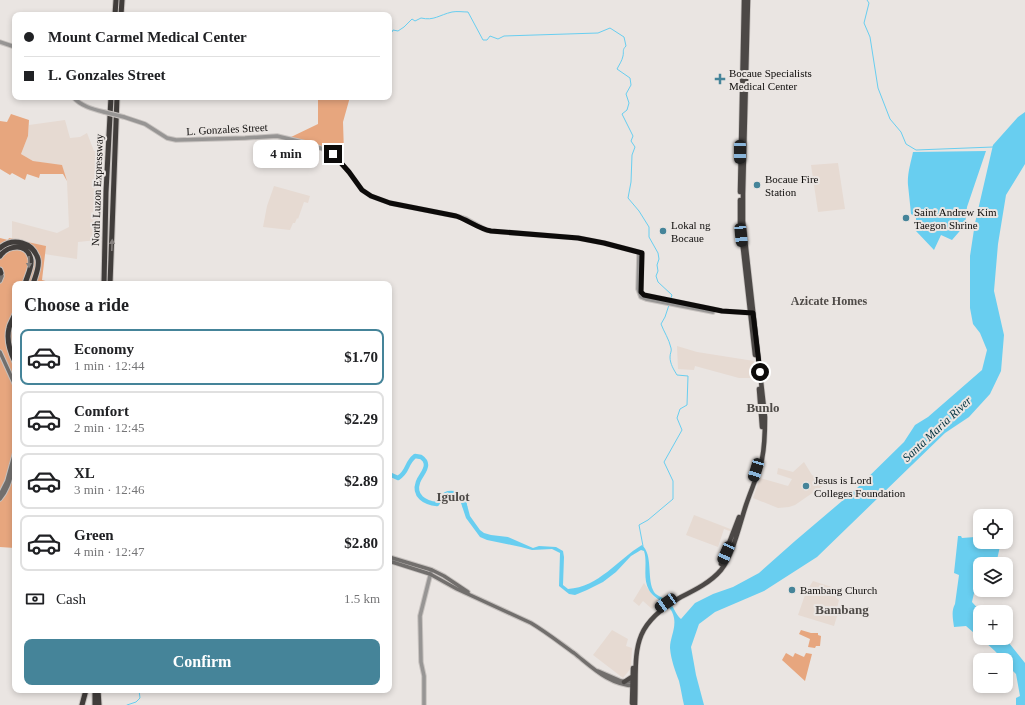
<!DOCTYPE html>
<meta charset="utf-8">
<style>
body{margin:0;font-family:Georgia,serif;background:#f2f2f2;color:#202124;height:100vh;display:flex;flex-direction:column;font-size:15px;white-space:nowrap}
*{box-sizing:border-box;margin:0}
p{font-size:13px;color:#757577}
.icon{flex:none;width:22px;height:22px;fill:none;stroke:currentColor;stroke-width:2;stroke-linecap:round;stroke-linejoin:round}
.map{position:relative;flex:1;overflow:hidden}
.panel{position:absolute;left:12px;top:281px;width:380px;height:412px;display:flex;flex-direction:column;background:#fff;border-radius:8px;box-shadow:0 2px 6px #0003}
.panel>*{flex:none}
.banner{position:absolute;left:12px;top:12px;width:380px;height:88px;border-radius:8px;box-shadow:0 2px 6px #0003;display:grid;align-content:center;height:88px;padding:0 12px;background:#fff}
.tools{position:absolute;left:973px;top:509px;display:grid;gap:8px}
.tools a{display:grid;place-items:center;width:40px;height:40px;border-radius:8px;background:#fff;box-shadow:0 2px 6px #0003;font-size:20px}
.end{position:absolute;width:18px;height:18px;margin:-9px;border:5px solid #0d0b0a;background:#fff;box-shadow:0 0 0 2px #fff}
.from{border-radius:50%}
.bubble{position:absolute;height:28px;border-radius:8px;background:#fff;box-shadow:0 2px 6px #0003;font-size:13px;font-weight:600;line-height:28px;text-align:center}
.car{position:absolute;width:12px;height:24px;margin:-12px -6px;border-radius:5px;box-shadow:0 0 3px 1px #0007;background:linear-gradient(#222 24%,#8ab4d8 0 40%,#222 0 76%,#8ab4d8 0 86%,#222 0)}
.banner b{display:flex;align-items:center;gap:14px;height:38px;font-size:15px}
.banner b+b{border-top:1px solid #e0e0e0}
.banner i{width:10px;height:10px;background:#202124}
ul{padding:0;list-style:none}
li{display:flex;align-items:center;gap:12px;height:56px;margin:0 8px 6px;padding:0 4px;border:2px solid #e0e0e0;border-radius:8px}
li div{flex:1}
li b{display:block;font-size:15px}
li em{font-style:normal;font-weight:600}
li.active{border-color:#458499}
li>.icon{width:36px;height:36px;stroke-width:1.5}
h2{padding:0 12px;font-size:18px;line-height:48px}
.pay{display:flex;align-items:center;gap:10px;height:44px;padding:0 12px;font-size:15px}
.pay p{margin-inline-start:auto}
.primary-button{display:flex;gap:8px;margin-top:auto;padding:8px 12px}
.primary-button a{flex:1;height:46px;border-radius:8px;background:#458499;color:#fff;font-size:16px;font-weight:600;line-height:46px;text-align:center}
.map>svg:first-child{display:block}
.built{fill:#e6dad2}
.green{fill:#e7a67e}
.water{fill:#68cef0}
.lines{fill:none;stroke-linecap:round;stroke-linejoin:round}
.stream{stroke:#68cef0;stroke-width:1}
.river{stroke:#68cef0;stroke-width:4.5}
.tertiary-casing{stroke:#c7c2bf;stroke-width:5.5}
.secondary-casing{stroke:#c7c2bf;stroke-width:5.5}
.trunk-casing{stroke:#c7c2bf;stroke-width:6}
.motorway-casing{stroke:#c7c2bf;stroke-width:7}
.tertiary{stroke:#979594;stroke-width:3.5}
.secondary{stroke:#726f6d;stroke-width:3.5}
.trunk{stroke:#4c4846;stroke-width:4.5}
.motorway{stroke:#413d3b;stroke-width:5}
.tertiary-bridge-casing{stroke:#c7c2bf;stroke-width:5.5;stroke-linecap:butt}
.tertiary-bridge{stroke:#979594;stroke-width:3.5}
.oneway{fill:#85807e}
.route{stroke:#0d0b0a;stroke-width:5}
.poi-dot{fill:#458499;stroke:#eae5e2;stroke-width:1.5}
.labels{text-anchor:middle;stroke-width:4;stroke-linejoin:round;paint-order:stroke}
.poi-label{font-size:11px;fill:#0d0b0a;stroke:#eae5e2;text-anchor:start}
.street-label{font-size:11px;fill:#0d0b0a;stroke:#eae5e2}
.neighbourhood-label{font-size:12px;font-weight:bold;fill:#4f4b48;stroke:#eae5e2}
.water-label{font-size:12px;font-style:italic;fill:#00313f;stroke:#eae5e2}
.quarter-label{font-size:13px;font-weight:bold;fill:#4f4b48;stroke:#eae5e2}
</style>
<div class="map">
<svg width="1025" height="705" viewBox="0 0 1025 705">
<rect width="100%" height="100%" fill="#eae5e2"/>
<path class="built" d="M 65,120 L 70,138 L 80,137 L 87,133 L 94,151 L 101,152 L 97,240 L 78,242 L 77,259 L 44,254 L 45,246 L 12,239 L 12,221 L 57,233 L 69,227 L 67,181 L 62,166 L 33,161 L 21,154 L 28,136 L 29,125 Z
M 838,163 L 845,209 L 818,212 L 811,165 Z
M 274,186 L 310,196 L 308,203 L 304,202 L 298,219 L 297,218 L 295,223 L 293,223 L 290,230 L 263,227 L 267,206 Z
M 677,346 L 697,352 L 754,361 L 756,378 L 739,378 L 695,366 L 694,370 L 678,369 Z
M 804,462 L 812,475 L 820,479 L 824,485 L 795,505 L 789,507 L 778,508 L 753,498 L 760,478 L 788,486 L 792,479 L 777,474 L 778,468 L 793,472 Z
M 694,515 L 733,530 L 732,532 L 724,529 L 718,547 L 686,535 Z
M 813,581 L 838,589 L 836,598 L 839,600 L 836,612 L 838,613 L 834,626 L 798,615 L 806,592 Z
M 644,583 L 653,596 L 660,602 L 652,609 L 643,601 L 639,606 L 633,601 Z
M 612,630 L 628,639 L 626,646 L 632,648 L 631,668 L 623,678 L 593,655 Z"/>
<path class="green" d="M 318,97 L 350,97 L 343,122 L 344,153 L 340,157 L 324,147 L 291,137 L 318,124 Z
M 11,114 L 29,120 L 28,136 L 21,154 L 33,161 L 62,165 L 67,181 L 63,174 L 40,174 L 39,178 L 27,174 L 25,180 L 12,173 L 10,175 L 0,169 L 0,121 L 7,122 Z
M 0,238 L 8,240 L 9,238 L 46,246 L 42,280 L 56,284 L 15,284 L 15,548 L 0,547 Z
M 801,630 L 811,633 L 818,633 L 818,635 L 821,636 L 820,646 L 816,646 L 815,648 L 808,647 L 810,639 L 799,634 Z
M 786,653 L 793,657 L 795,653 L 804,657 L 806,653 L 812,654 L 805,681 L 782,660 Z"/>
<path class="water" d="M 1025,112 L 1025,164 L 1006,195 L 998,244 L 994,291 L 1004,335 L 1001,371 L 990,394 L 969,417 L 945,433 L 817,557 L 764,591 L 715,612 L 699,624 L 691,647 L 696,675 L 704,705 L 684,705 C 682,697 681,689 679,681 C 675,670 671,660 670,648 C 670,638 676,629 674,618 C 672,603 656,602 649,590 C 642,578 648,563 644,551 L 641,550 L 631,556 L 616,572 L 603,582 L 587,590 L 575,595 L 569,594 L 559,586 L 560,553 L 552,549 L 532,550 L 521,547 L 487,540 L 480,537 L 466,518 L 461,503 L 466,501 L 470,516 L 480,530 L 484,533 L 491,535 L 508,537 L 533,548 L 539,546 L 556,547 L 563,551 L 564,557 L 563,585 L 568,589 C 599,587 617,560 642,545 C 653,555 647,576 653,590 C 655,596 663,597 668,601 C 674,606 675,614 681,619 L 695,603 L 713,594 L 733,587 L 759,573 L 795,541 L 855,490 L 904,442 L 915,425 L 928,417 L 982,370 L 987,350 L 980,333 L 973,324 L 970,308 L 970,256 L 975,223 L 993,145 L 1018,117 Z
M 986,151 L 967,207 L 965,225 L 952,240 L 941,235 L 934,250 L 916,231 L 916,217 L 911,214 C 910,204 909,194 908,185 C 907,174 911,162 913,152 Z
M 958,536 L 961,536 L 962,538 L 975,537 L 976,539 L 980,539 L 980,542 L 1001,542 L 996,564 L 980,564 L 980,587 L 978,587 L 974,593 L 972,602 L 981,612 L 980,612 L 980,638 L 1005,638 L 1025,663 L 1025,705 L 1016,705 L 1016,698 L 1020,696 L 1016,674 L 1006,664 L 1006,660 L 1003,660 C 993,647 978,637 966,626 L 954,627 C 953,619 951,611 955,604 L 959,575 L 954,573 Z"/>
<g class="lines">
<path class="stream" d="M 867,0 L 869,3 L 864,23 L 870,37 L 878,88 L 890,119 L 901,132 L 906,144 L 916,150 L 993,147
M 389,32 L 392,32 L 393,30 L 398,31 L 404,27 L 412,19 L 415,21 L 421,18 C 434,21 439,15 452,12 C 457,11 463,12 468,12 L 483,40 L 487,40 L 490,36 L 498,39 L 504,36 L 598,33 L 610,28 L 624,37 L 626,46 C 622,50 624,51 623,56 C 622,61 619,65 617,69 L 630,78 L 631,85 L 626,94 L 629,103 L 627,110 L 622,114 L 633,136 L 631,141 L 635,147 L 632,155 L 631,182 L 628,198 L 639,211 L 649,227 L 649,237 L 658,253 L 659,259 L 657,265 L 658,271 L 656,276 L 658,282 L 672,295 L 671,298
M 643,546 L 639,525 L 648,520 L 673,499 L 673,481 L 664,462 L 682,430 L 677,418 L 680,409 L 687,405 L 688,376 L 677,375 C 674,370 670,364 670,357 C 670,353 672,351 671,348 C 669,339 664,332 661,324 L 665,317 L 669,305
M 127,705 L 136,702 L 140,698 L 139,690"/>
<path class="river" d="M 389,474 L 398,478 C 409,471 405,464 415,456 L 421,457 C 424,459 426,461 426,465 C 426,471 420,476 418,482 C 413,496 425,503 437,504 C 443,494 447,491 458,494 L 464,502 L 465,507"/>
<g class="tertiary-casing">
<path id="tertiary" d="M 0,42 L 15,47
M 73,97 C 81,106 92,109 104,112
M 124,117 L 145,124 L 167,138 L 176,140 L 245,138 L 277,136 L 306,143 L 323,149 L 333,154 L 349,172 L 362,190 L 371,196 L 390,203 L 456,216 L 466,219 L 486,230 L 491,231 L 578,238 L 604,243 L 642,253 L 641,292 L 644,295 L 722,311 L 751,313
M 639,253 L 638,289 L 641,297 L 646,299 L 713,312
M 424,705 L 424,676 L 421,662 L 420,616 L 431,572"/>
</g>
<g class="secondary-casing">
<path id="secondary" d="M 0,273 L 2,276 L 0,281
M 0,352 L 15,385
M 0,495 L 7,481 L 15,452
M 0,499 C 9,489 11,475 15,463
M 389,557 L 432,570 L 444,576 L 468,592
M 389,561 L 430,574 L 457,589 L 531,623 C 546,632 560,643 574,653 C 593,668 609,685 635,686
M 598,671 L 621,681 L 634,682"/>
</g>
<g class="trunk-casing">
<path id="trunk" d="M 740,192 L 744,0
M 740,200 L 740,222 L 755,355
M 759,389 L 762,427
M 721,564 L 739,517
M 624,682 L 633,676
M 632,703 L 633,668
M 635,705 C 637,651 628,627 681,597 C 695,590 711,582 721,570 C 733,555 740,523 746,505 C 751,490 758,475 762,459 C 765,445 765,431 765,417 L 743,221 L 743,194 L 748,0"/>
</g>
<g class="motorway-casing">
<path id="motorway" d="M 115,15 L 116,0
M 121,15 L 122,0
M 0,248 C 13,237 33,242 38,259 C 40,267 35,277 33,284
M 0,256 C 8,245 28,242 31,260 C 32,268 27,276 25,284
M 0,270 L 1,273
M 104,284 L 106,192 L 111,97
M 110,284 L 117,97
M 15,314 C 13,319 10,323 9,328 C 6,341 10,352 15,362
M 98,690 L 99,705
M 82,705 L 86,690
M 95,705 L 95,690"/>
</g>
<use href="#tertiary" class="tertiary"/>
<use href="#secondary" class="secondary"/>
<use href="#trunk" class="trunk"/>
<use href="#motorway" class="motorway"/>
<g class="tertiary-bridge-casing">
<path id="tertiary-bridge" d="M 104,112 L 124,117"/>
</g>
<use href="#tertiary-bridge" class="tertiary-bridge"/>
</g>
<defs><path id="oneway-solid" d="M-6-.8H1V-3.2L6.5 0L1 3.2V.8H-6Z"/></defs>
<g class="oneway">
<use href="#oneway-solid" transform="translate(112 245) rotate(-88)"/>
<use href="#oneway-solid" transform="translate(29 262) rotate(90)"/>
</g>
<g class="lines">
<path class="route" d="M 333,154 L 349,172 L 362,190 L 371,196 L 390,203 L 456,216 C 468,220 479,229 491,231 L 578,238 L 604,243 L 642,253 L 641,292 L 644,295 L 722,311 L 753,313 L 760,372"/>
</g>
<g class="poi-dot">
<path d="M718 73h4v4h4v4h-4v4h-4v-4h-4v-4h4z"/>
<circle cx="757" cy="185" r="4"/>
<circle cx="906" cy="218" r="4"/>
<circle cx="663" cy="231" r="4"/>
<circle cx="806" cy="486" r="4"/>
<circle cx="792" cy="590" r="4"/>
</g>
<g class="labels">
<g class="poi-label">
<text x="729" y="77">Bocaue Specialists<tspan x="729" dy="13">Medical Center</tspan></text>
<text x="765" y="183">Bocaue Fire<tspan x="765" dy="13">Station</tspan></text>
<text x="914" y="216">Saint Andrew Kim<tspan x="914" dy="13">Taegon Shrine</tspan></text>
<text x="671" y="229">Lokal ng<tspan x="671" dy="13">Bocaue</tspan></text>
<text x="814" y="484">Jesus is Lord<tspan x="814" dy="13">Colleges Foundation</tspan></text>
<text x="800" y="594">Bambang Church</text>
</g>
<g class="street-label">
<text transform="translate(227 129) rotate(-3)" y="4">L. Gonzales Street</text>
<text transform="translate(97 190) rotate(-88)" y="4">North Luzon Expressway</text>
</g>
<g class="neighbourhood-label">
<text x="829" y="305">Azicate Homes</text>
</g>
<g class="water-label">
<text transform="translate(937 429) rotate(-43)" y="4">Santa Maria River</text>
</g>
<g class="quarter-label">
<text x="763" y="412">Bunlo</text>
<text x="453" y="501">Igulot</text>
<text x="842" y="614">Bambang</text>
</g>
</g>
</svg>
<div class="tools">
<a><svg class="icon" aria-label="locate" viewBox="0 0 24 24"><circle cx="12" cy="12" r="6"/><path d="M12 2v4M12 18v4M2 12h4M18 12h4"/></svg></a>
<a><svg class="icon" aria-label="layers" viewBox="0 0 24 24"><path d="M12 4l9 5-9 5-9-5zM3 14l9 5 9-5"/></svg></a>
<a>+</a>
<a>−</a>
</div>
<i class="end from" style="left:760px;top:372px"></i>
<i class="end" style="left:333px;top:154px"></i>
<div class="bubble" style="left:253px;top:140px;width:66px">4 min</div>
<i class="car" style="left:740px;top:152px;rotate:180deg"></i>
<i class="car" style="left:741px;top:235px;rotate:174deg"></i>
<i class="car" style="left:756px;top:470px;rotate:197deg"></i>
<i class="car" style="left:726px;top:553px;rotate:204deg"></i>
<i class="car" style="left:666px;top:603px;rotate:236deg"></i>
<div class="banner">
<b><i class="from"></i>Mount Carmel Medical Center</b>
<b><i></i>L. Gonzales Street</b>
</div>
<section class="panel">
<h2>Choose a ride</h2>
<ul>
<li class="active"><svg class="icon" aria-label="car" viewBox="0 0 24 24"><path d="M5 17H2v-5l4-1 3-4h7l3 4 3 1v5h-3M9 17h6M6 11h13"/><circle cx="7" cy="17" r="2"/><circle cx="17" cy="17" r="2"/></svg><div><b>Economy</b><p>1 min · 12:44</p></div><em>$1.70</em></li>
<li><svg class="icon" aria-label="car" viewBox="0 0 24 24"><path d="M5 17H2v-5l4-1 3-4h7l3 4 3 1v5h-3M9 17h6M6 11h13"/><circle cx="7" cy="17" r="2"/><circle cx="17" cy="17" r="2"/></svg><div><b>Comfort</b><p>2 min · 12:45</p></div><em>$2.29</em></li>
<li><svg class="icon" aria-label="car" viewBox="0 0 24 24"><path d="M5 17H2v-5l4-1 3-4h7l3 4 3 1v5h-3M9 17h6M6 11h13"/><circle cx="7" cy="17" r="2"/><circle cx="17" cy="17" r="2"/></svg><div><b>XL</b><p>3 min · 12:46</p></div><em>$2.89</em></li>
<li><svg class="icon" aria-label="car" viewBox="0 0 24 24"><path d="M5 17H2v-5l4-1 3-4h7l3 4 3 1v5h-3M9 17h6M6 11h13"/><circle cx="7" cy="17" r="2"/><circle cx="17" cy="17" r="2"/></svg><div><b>Green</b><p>4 min · 12:47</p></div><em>$2.80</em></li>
</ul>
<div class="pay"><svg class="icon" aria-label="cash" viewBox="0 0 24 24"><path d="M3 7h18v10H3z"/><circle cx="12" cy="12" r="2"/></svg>Cash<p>1.5 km</p></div>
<div class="primary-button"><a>Confirm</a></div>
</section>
</div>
